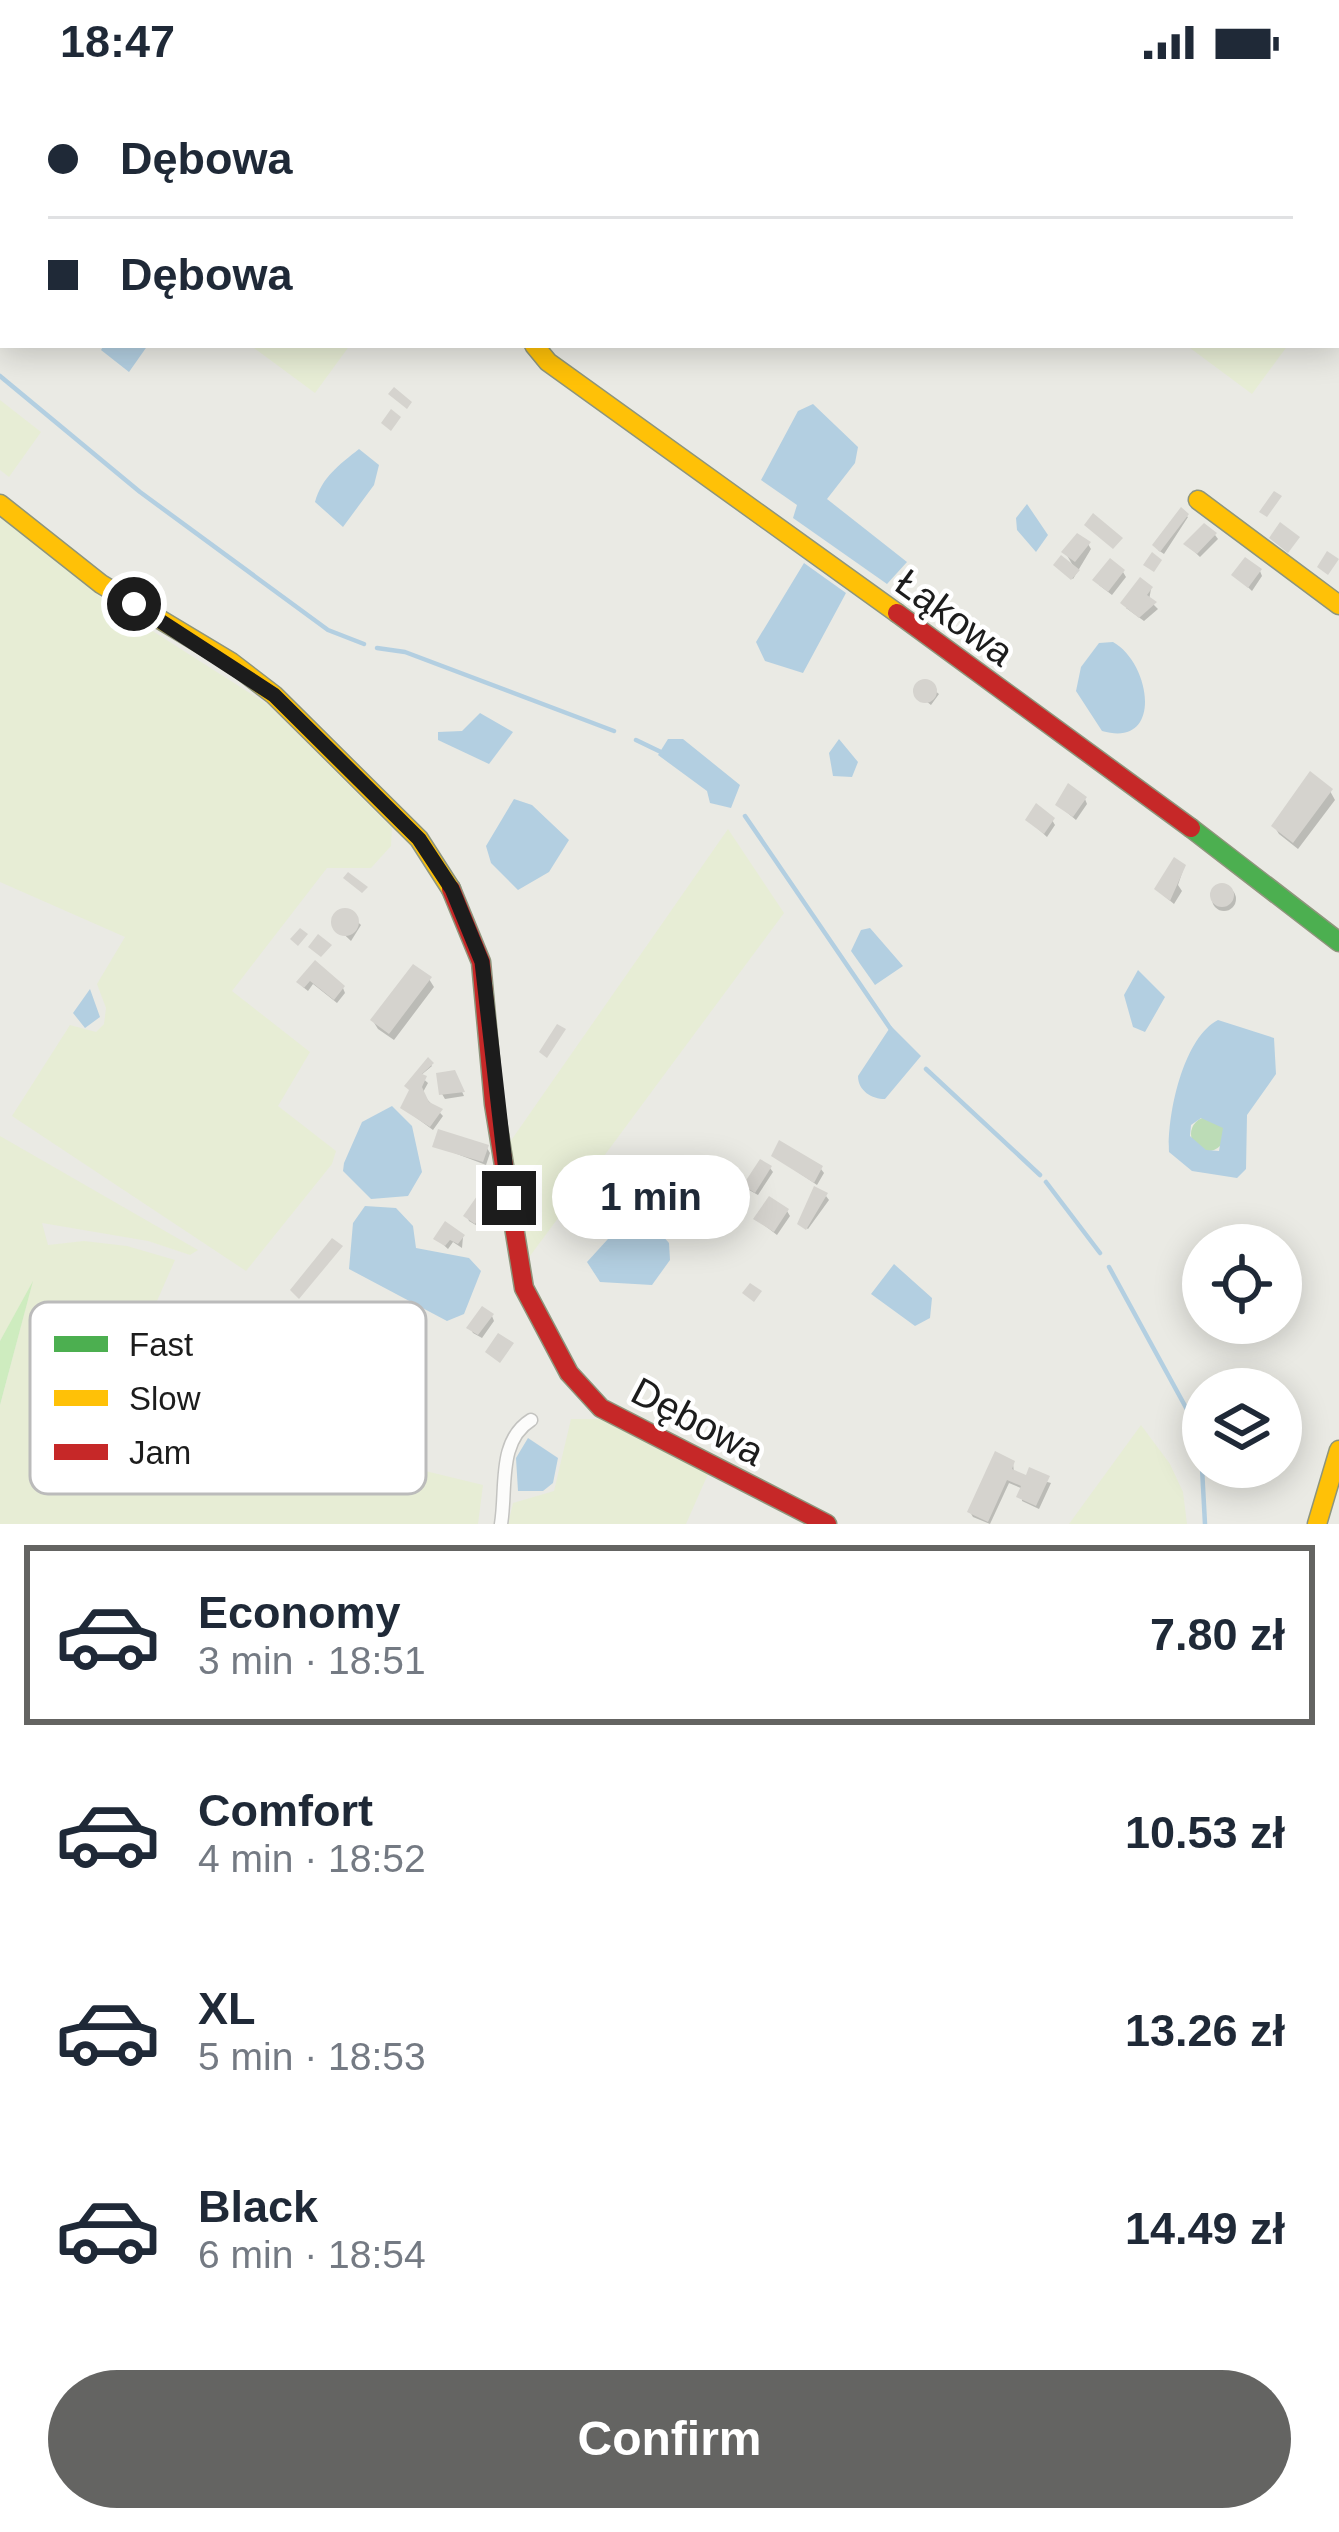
<!DOCTYPE html>
<meta charset="utf-8">
<style>
body{margin:0;font-family:Arial,sans-serif;background:#f6f6f7;color:#1f2937;height:100vh;display:flex;flex-direction:column;font-size:45px;white-space:nowrap}
*{box-sizing:border-box;margin:0}
p{font-size:39px;color:#747a83}
.icon{flex:none;width:66px;height:66px;fill:none;stroke:currentColor;stroke-width:2;stroke-linecap:round;stroke-linejoin:round}
.map{position:relative;height:1440px;overflow:hidden}
.details{display:flex;flex-direction:column;background:#fff;flex:1}
.details>*{flex:none}
.banner{position:absolute;left:0px;top:0px;width:1341px;height:264px;box-shadow:0 6px 30px #0003;display:grid;align-content:center;height:264px;padding:0 48px;background:#fff}
.fabs{position:absolute;left:1182px;top:1140px;display:grid;gap:24px}
.fabs a{display:grid;place-items:center;width:120px;height:120px;border-radius:50%;background:#fff;box-shadow:0 6px 30px #0003;font-size:60px}
.end{position:absolute;width:54px;height:54px;margin:-27px;border:15px solid #1c1c1c;background:#fff;box-shadow:0 0 0 6px #fff}
.from{border-radius:50%}
.bubble{position:absolute;height:84px;border-radius:42px;background:#fff;box-shadow:0 6px 30px #0003;font-size:39px;font-weight:700;line-height:84px;text-align:center}
.banner b{display:flex;align-items:center;gap:42px;height:114px;font-size:45px}
.banner b+b{border-top:3px solid #e0e1e3}
.banner i{width:30px;height:30px;background:#1f2937}
ul{padding:21px 0 0;list-style:none}
li{display:flex;align-items:center;gap:36px;height:180px;margin:0 24px 18px;padding:0 24px;border:6px solid transparent;border-radius:0px}
li div{flex:1}
li b{display:block;font-size:45px}
li em{font-style:normal;font-weight:700}
li.selected{border-color:#646462}
li>.icon{width:108px;height:108px;stroke-width:1.5}
.cta{display:flex;gap:24px;margin-top:auto;padding:24px 48px}
.cta a{flex:1;height:138px;border-radius:72px;background:#646462;color:#fff;font-size:48px;font-weight:700;line-height:138px;text-align:center}
.status{display:flex;justify-content:space-between;align-items:center;height:84px;padding:0 60px;background:#fff;direction:ltr}
.status svg{height:33px;fill:currentColor}
.map>svg:first-child{display:block}
.farmland{fill:#e7edd5}
.grass{fill:#ceecbf}
.forest{fill:#bcdcb6}
.water{fill:#b3cfe1;fill-rule:evenodd}
.shadow{fill:#0003}
.lines{fill:none;stroke-linecap:round;stroke-linejoin:round}
.stream{stroke:#b3cfe1;stroke-width:4.5}
.building{fill:#d5d3ce}
.street-casing{stroke:#c3c3c0;stroke-width:15}
.fast-casing{stroke:#8e957c;stroke-width:21}
.slow-casing{stroke:#8e957c;stroke-width:21}
.jam-casing{stroke:#8e957c;stroke-width:21}
.street{stroke:#fcfcfb;stroke-width:12}
.fast{stroke:#4caf50;stroke-width:18}
.slow{stroke:#ffc107;stroke-width:18}
.jam{stroke:#c62828;stroke-width:18}
.route{stroke:#1c1c1c;stroke-width:15}
.labels{text-anchor:middle;stroke-width:9;stroke-linejoin:round;paint-order:stroke}
.street-label{font-size:39px;fill:#1c1c1c;stroke:#fff}
.key{fill:#fff;stroke:#bbb;stroke-width:3}
.key-label{font-size:33px;fill:#1c1c1c}
</style>
<div class="status"><b>18:47</b><svg viewBox="0 0 49 12"><path d="M0 12V9h3v3zM5 12V6h3v6zM10 12V3h3v9zM15 12V0h3v12zM26 1h20v11H26zM47 4h2v5h-2z"/></svg></div>
<div class="map">
<svg width="1339" height="1440" viewBox="0 0 1339 1440">
<rect width="100%" height="100%" fill="#eaeae4"/>
<path class="farmland" d="M 296,0 L 480,0 L 481,3 L 294,3 Z
M 1058,0 L 1339,0 L 1339,195 L 1338,3 Z
M 250,261 L 350,261 L 315,309 Z
M 1186,261 L 1288,261 L 1252,310 Z
M 0,316 L 41,348 L 9,393 L 0,386 Z
M 0,430 L 104,516 L 267,620 L 392,744 L 391,762 L 371,784 L 327,784 L 232,907 L 310,968 L 278,1022 L 336,1067 L 332,1080 L 246,1187 L 12,1032 L 70,941 L 96,948 L 104,940 L 106,924 L 97,900 L 125,853 L 0,798 Z
M 728,745 L 784,829 L 530,1172 L 510,1058 Z
M 0,1052 L 198,1166 L 190,1171 L 148,1157 L 42,1139 L 48,1161 L 84,1157 L 127,1162 L 175,1176 L 135,1267 L 376,1375 L 483,1401 L 478,1440 L 0,1440 L 0,1321 L 31,1204 L 0,1257 Z
M 571,1335 L 600,1335 L 708,1390 L 686,1440 L 508,1440 L 513,1419 L 554,1407 Z
M 1141,1341 L 1170,1380 L 1183,1408 L 1187,1440 L 1069,1440 Z"/>
<path class="grass" d="M 33,1197 L 0,1321 L 0,1257 Z"/>
<path class="forest" d="M 820,0 L 1018,0 L 825,3 Z
M1191 1050a17 17 0 1 1 34 0a17 17 0 1 1-34 0Z"/>
<path class="water" d="M 104,261 L 148,261 L 129,288 L 101,266 Z
M 813,320 L 858,363 L 855,379 L 827,415 L 907,478 L 887,500 L 793,434 L 797,421 L 761,396 L 798,327 Z
M 359,365 L 379,381 L 374,401 L 343,443 L 315,418 C 322,393 339,381 359,365 Z
M 1027,420 L 1048,451 L 1036,468 L 1017,446 L 1016,434 Z
M 804,479 L 846,509 L 803,589 L 765,577 L 756,558 Z
M 1113,558 C 1151,579 1164,665 1102,647 L 1076,607 L 1081,583 L 1099,559 Z
M 480,629 L 513,648 L 489,680 L 438,656 L 438,648 L 462,647 Z
M 668,655 L 683,655 L 740,701 L 731,724 L 710,719 L 707,707 L 658,671 Z
M 839,655 L 858,678 L 852,693 L 833,692 L 829,669 Z
M 514,715 L 532,721 L 569,756 L 549,788 L 518,806 L 491,779 L 486,762 Z
M 870,844 L 903,882 L 875,901 L 851,867 L 861,846 Z
M 1138,886 L 1165,913 L 1145,948 L 1133,943 L 1124,911 Z
M 90,905 L 100,933 L 85,944 L 73,929 Z
M 1218,936 L 1274,954 L 1276,990 L 1247,1031 L 1246,1085 L 1237,1094 L 1192,1087 L 1169,1068 C 1167,1031 1183,954 1218,936 ZM 1201,1034 L 1223,1044 L 1219,1067 L 1206,1066 L 1190,1052 L 1191,1041 Z
M 891,942 L 921,972 L 885,1015 C 872,1015 858,1007 858,992 Z
M 392,1022 L 412,1042 L 422,1088 L 408,1112 L 371,1115 L 343,1087 L 344,1079 L 362,1038 Z
M 365,1122 L 396,1124 L 413,1142 L 416,1164 L 469,1174 L 481,1187 L 464,1230 L 447,1237 L 349,1185 L 353,1139 Z
M 637,1138 L 653,1141 L 669,1159 L 670,1176 L 652,1201 L 600,1198 L 587,1178 L 618,1144 Z
M 894,1180 L 932,1214 L 930,1234 L 915,1242 L 871,1210 Z
M 528,1354 L 558,1374 L 553,1399 L 543,1407 L 518,1407 L 516,1374 Z"/>
<path class="shadow" d="M 1181,428 L 1188,433 L 1164,470 L 1158,466 Z
M 1215,451 L 1218,455 L 1200,473 L 1187,461 Z
M 1088,460 L 1091,465 L 1073,495 L 1057,481 L 1075,485 L 1065,468 Z
M 1260,487 L 1262,492 L 1252,507 L 1235,491 Z
M 1123,488 L 1126,493 L 1112,511 L 1099,501 Z
M 1151,505 L 1149,516 L 1158,525 L 1144,537 L 1126,524 Z
M 921,596 L 939,610 L 931,621 L 913,607 Z
M 1330,707 L 1335,716 L 1298,765 L 1279,750 L 1274,742 Z
M 1085,715 L 1087,720 L 1076,736 L 1058,721 Z
M 1028,736 L 1052,736 L 1055,741 L 1047,753 Z
M 1184,783 L 1178,801 L 1182,807 L 1174,820 L 1157,806 Z
M1212 815a12 12 0 1 1 24 0a12 12 0 1 1-24 0Z
M 343,825 L 361,841 L 351,857 L 332,839 Z
M 315,880 L 343,904 L 345,909 L 337,919 L 313,900 L 308,907 L 303,903 L 300,898 Z
M 429,895 L 434,903 L 394,956 L 378,945 L 373,937 Z
M 428,977 L 432,982 L 420,992 L 428,999 L 422,1010 L 443,1032 L 433,1046 L 403,1024 Z
M 454,990 L 464,1012 L 445,1015 L 442,1010 Z
M 436,1062 L 487,1064 L 490,1069 L 486,1081 Z
M 774,1072 L 821,1085 L 824,1089 L 817,1101 Z
M 770,1084 L 773,1088 L 758,1111 L 749,1106 L 746,1101 Z
M 826,1112 L 829,1116 L 808,1145 L 801,1140 Z
M 488,1122 L 491,1127 L 479,1143 L 469,1137 L 467,1132 Z
M 787,1127 L 790,1132 L 777,1151 L 756,1135 Z
M 463,1153 L 462,1164 L 453,1158 L 448,1165 L 437,1155 Z
M 492,1232 L 494,1237 L 482,1254 L 473,1249 L 470,1244 Z
M 1013,1379 L 1014,1389 L 1051,1399 L 1039,1425 L 1022,1417 L 1023,1405 L 1009,1399 L 990,1440 L 973,1433 L 970,1428 Z"/>
<g class="lines">
<path class="stream" d="M 0,292 L 140,408 L 328,546 L 364,560
M 377,564 L 405,568 L 614,647
M 636,656 L 663,669
M 745,732 L 892,947
M 926,985 L 1040,1091
M 1046,1098 L 1100,1169
M 1109,1183 L 1190,1331 L 1201,1365 L 1205,1440"/>
</g>
<path class="building" d="M 394,303 L 412,318 L 407,325 L 388,310 Z
M 391,325 L 401,333 L 391,347 L 381,339 Z
M 1274,407 L 1282,412 L 1267,433 L 1259,428 Z
M 1181,423 L 1189,430 L 1160,468 L 1152,461 Z
M 1093,429 L 1123,454 L 1113,465 L 1084,441 Z
M 1280,438 L 1300,453 L 1288,469 L 1269,454 Z
M 1204,439 L 1217,449 L 1197,470 L 1183,460 Z
M 1077,449 L 1091,458 L 1075,478 L 1061,468 Z
M 1327,467 L 1339,475 L 1328,491 L 1317,483 Z
M 1152,468 L 1162,476 L 1154,488 L 1143,481 Z
M 1061,471 L 1080,486 L 1071,496 L 1053,481 Z
M 1245,473 L 1262,485 L 1248,504 L 1231,491 Z
M 1110,474 L 1125,486 L 1108,508 L 1092,496 Z
M 1140,493 L 1153,503 L 1147,511 L 1157,518 L 1139,534 L 1120,519 Z
M913 607a12 12 0 1 1 24 0a12 12 0 1 1-24 0Z
M 1310,687 L 1333,705 L 1293,759 L 1271,742 Z
M 1068,699 L 1087,713 L 1073,733 L 1055,721 Z
M 1036,719 L 1055,734 L 1044,750 L 1025,736 Z
M 1174,773 L 1186,781 L 1170,817 L 1154,805 Z
M 348,788 L 368,803 L 362,809 L 343,794 Z
M1210 811a12 12 0 1 1 24 0a12 12 0 1 1-24 0Z
M331 838a14 14 0 1 1 28 0a14 14 0 1 1-28 0Z
M 300,844 L 308,850 L 298,862 L 290,855 Z
M 318,850 L 332,861 L 321,873 L 308,863 Z
M 315,876 L 345,902 L 334,916 L 310,897 L 304,904 L 296,898 Z
M 413,880 L 432,893 L 389,950 L 370,936 Z
M 557,940 L 566,945 L 547,974 L 539,968 Z
M 428,973 L 434,979 L 422,990 L 427,992 L 422,1003 L 429,1018 L 443,1025 L 430,1043 L 400,1024 L 409,1006 L 404,1002 Z
M 455,986 L 465,1008 L 439,1011 L 436,989 Z
M 438,1045 L 489,1061 L 483,1078 L 432,1063 Z
M 779,1056 L 823,1082 L 814,1099 L 771,1072 Z
M 760,1075 L 772,1082 L 755,1109 L 743,1101 Z
M 814,1102 L 828,1109 L 806,1146 L 797,1140 Z
M 477,1112 L 490,1120 L 475,1140 L 463,1132 Z
M 769,1112 L 789,1125 L 774,1148 L 753,1135 Z
M 445,1137 L 465,1151 L 458,1160 L 450,1156 L 445,1162 L 433,1155 Z
M 332,1154 L 343,1162 L 299,1215 L 290,1206 Z
M 750,1199 L 762,1207 L 754,1218 L 742,1209 Z
M 482,1222 L 494,1230 L 478,1251 L 466,1244 Z
M 498,1249 L 514,1259 L 500,1279 L 485,1268 Z
M 995,1367 L 1015,1377 L 1012,1385 L 1026,1391 L 1029,1383 L 1050,1392 L 1036,1422 L 1016,1413 L 1021,1402 L 1007,1396 L 988,1438 L 967,1428 Z"/>
<g class="lines">
<g class="street-casing">
<path id="street" d="M 494,0 L 495,3
M 501,1440 C 507,1405 497,1357 531,1336"/>
</g>
<g class="fast-casing">
<path id="fast" d="M 1191,744 L 1339,858"/>
</g>
<g class="slow-casing">
<path id="slow" d="M 534,261 L 548,278 L 897,529
M 1198,416 L 1339,521
M 0,420 L 101,500 L 231,578 L 274,611 L 419,755 L 451,805
M 1317,1440 L 1339,1366"/>
</g>
<g class="jam-casing">
<path id="jam" d="M 897,529 L 1191,744
M 451,805 L 481,878 L 494,1020 L 524,1204 L 569,1289 L 601,1324 L 827,1440"/>
</g>
<use href="#street" class="street"/>
<use href="#fast" class="fast"/>
<use href="#slow" class="slow"/>
<use href="#jam" class="jam"/>
</g>
<g class="lines">
<path class="route" d="M 134,520 L 274,611 L 419,755 L 452,805 L 482,878 L 509,1114"/>
</g>
<g class="labels">
<g class="street-label">
<text transform="translate(955 533) rotate(36)" y="14">Łąkowa</text>
<text transform="translate(698 1337) rotate(28)" y="14">Dębowa</text>
</g>
</g>
<rect x="30" y="1218" width="396" height="192" rx="18" class="key"/>
<rect x="54" y="1252" width="54" height="16" fill="#4caf50"/>
<rect x="54" y="1306" width="54" height="16" fill="#ffc107"/>
<rect x="54" y="1360" width="54" height="16" fill="#c62828"/>
<g class="key-label">
<text x="129" y="1272">Fast</text>
<text x="129" y="1326">Slow</text>
<text x="129" y="1380">Jam</text>
</g>
</svg>
<div class="fabs">
<a><svg class="icon" aria-label="locate" viewBox="0 0 24 24"><circle cx="12" cy="12" r="6"/><path d="M12 2v4M12 18v4M2 12h4M18 12h4"/></svg></a>
<a><svg class="icon" aria-label="layers" viewBox="0 0 24 24"><path d="M12 4l9 5-9 5-9-5zM3 14l9 5 9-5"/></svg></a>
</div>
<i class="end from" style="left:134px;top:520px"></i>
<i class="end" style="left:509px;top:1114px"></i>
<div class="bubble" style="left:552px;top:1071px;width:198px">1 min</div>
<div class="banner">
<b><i class="from"></i>Dębowa</b>
<b><i></i>Dębowa</b>
</div>
</div>
<section class="details">
<ul>
<li class="selected"><svg class="icon" aria-label="car" viewBox="0 0 24 24"><path d="M5 17H2v-5l4-1 3-4h7l3 4 3 1v5h-3M9 17h6M6 11h13"/><circle cx="7" cy="17" r="2"/><circle cx="17" cy="17" r="2"/></svg><div><b>Economy</b><p>3 min · 18:51</p></div><em>7.80 zł</em></li>
<li><svg class="icon" aria-label="car" viewBox="0 0 24 24"><path d="M5 17H2v-5l4-1 3-4h7l3 4 3 1v5h-3M9 17h6M6 11h13"/><circle cx="7" cy="17" r="2"/><circle cx="17" cy="17" r="2"/></svg><div><b>Comfort</b><p>4 min · 18:52</p></div><em>10.53 zł</em></li>
<li><svg class="icon" aria-label="car" viewBox="0 0 24 24"><path d="M5 17H2v-5l4-1 3-4h7l3 4 3 1v5h-3M9 17h6M6 11h13"/><circle cx="7" cy="17" r="2"/><circle cx="17" cy="17" r="2"/></svg><div><b>XL</b><p>5 min · 18:53</p></div><em>13.26 zł</em></li>
<li><svg class="icon" aria-label="car" viewBox="0 0 24 24"><path d="M5 17H2v-5l4-1 3-4h7l3 4 3 1v5h-3M9 17h6M6 11h13"/><circle cx="7" cy="17" r="2"/><circle cx="17" cy="17" r="2"/></svg><div><b>Black</b><p>6 min · 18:54</p></div><em>14.49 zł</em></li>
</ul>
<div class="cta"><a>Confirm</a></div>
</section>
